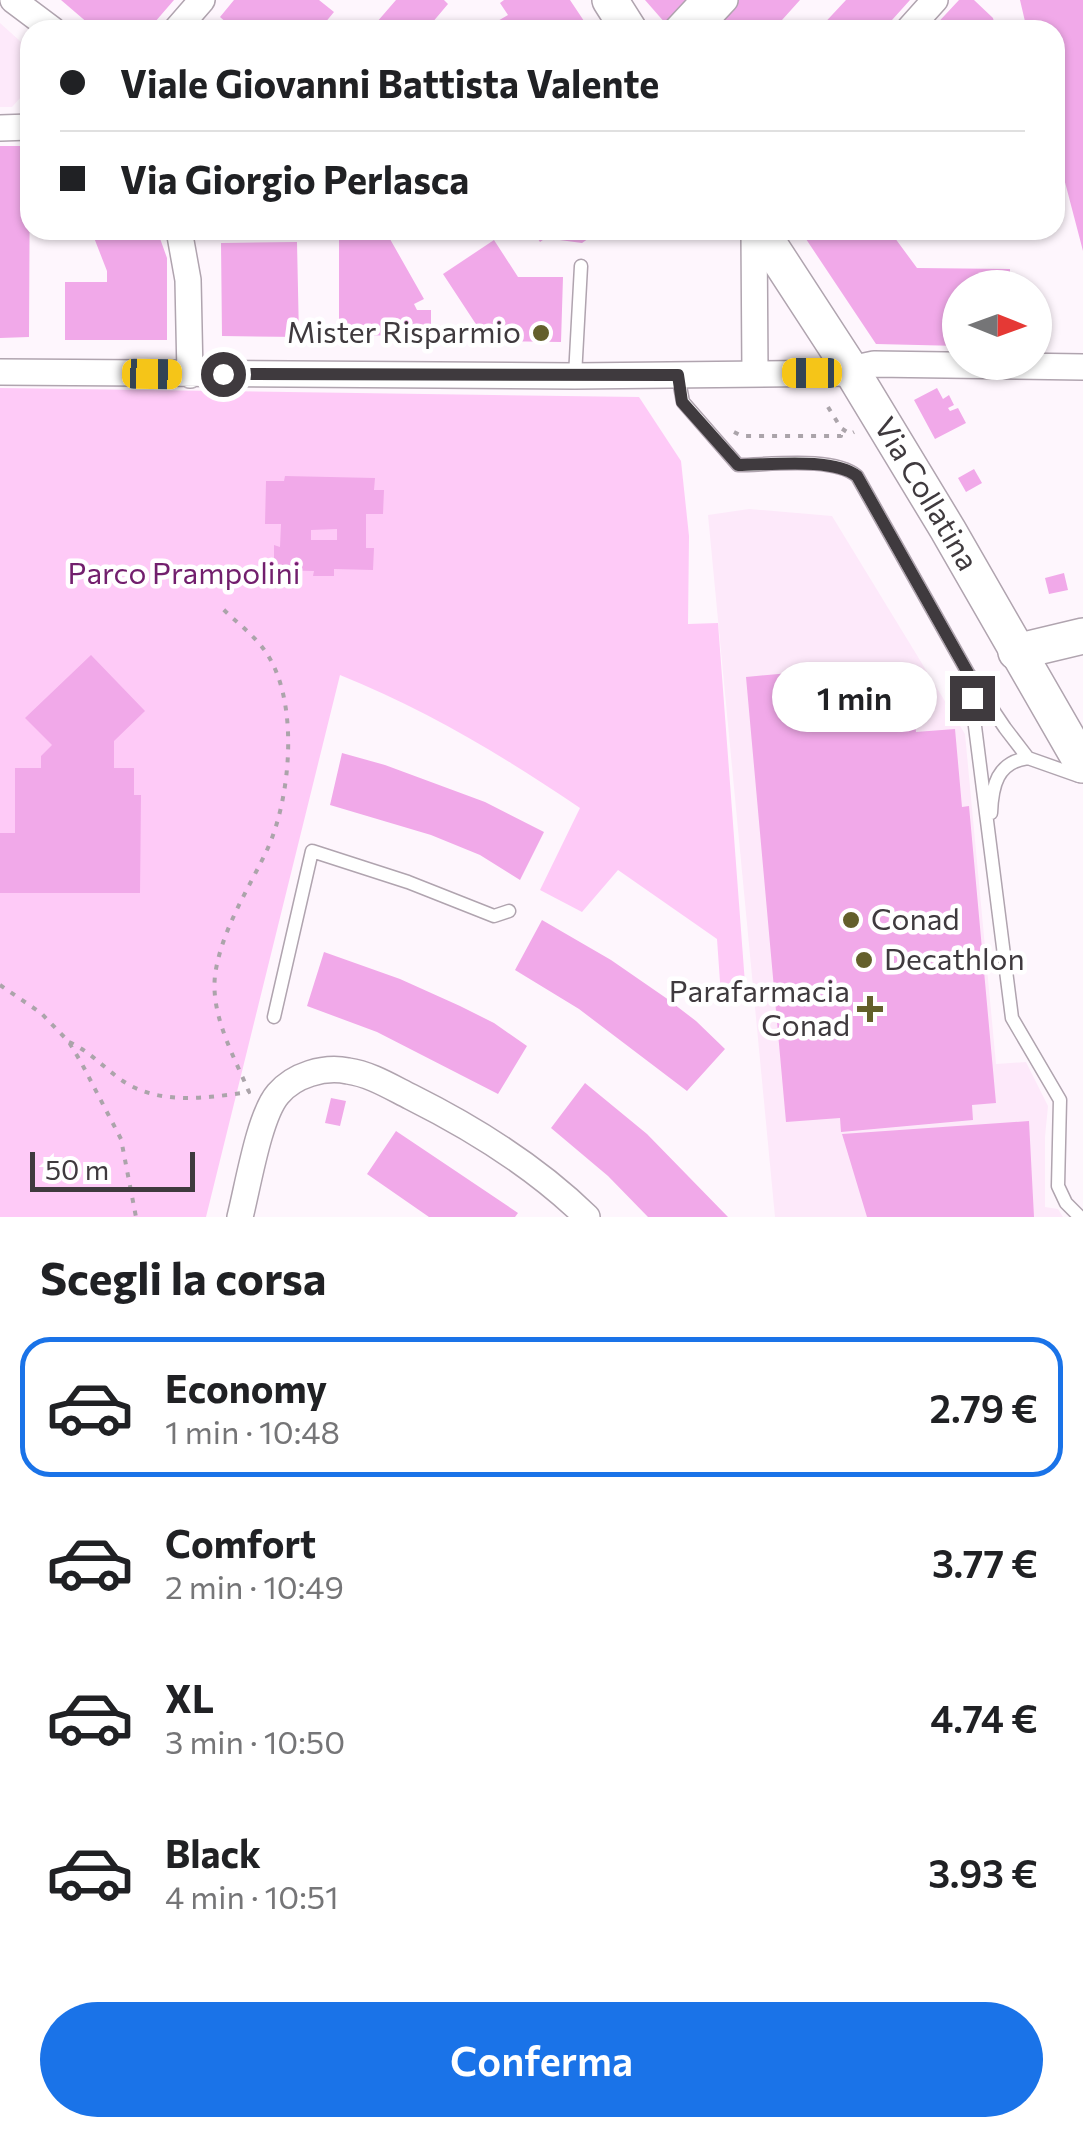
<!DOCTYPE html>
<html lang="it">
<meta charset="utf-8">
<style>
body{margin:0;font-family:Commissioner,sans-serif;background:#f6f6f6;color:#202124;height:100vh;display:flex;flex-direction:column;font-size:38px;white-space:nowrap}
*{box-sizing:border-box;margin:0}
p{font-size:32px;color:#757577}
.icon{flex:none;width:55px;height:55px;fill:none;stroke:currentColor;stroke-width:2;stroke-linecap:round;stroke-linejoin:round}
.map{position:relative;height:1217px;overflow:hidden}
.details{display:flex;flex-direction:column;background:#fff;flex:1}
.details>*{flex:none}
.hud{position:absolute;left:20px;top:20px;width:1045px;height:220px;border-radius:30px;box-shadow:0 2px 8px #0004;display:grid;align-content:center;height:220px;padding:0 40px;background:#fff}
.needle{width:65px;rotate:91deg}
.fabs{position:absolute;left:942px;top:270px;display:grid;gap:20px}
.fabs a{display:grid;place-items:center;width:110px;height:110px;border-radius:50%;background:#fff;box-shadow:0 2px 8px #0004;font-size:50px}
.scale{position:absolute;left:30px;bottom:25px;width:165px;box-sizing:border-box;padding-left:10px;border:5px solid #3f3a3e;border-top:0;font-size:28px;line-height:35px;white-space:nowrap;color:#3f3a3e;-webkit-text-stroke:8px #fff;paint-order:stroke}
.end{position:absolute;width:45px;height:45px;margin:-22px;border:12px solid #3f3a3e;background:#fff;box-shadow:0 0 0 5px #fff}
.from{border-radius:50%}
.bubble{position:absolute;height:70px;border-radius:35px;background:#fff;box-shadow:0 2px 8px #0004;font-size:32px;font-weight:600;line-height:70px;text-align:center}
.car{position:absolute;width:30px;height:60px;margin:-30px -15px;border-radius:12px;box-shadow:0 0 8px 2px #0007;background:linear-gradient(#f5c518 24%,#345 0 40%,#f5c518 0 76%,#345 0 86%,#f5c518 0)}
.hud b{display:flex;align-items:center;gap:35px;height:95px;font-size:38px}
.hud b+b{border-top:2px solid #e0e0e0}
.hud i{width:25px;height:25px;background:#202124}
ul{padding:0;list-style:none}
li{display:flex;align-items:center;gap:30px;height:140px;margin:0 20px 15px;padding:0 20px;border:5px solid transparent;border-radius:30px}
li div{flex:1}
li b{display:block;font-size:38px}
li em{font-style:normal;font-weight:600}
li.active{border-color:#1a73e8}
li>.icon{width:90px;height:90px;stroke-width:1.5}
h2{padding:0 40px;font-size:45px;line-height:120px}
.primary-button{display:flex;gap:20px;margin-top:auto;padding:20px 40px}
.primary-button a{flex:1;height:115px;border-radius:60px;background:#1a73e8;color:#fff;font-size:40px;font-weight:600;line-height:115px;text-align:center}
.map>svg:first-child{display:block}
.built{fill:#fde9fa}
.green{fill:#fecaf7}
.building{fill:#f1a9e9;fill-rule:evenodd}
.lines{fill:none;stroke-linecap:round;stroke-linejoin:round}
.lane-casing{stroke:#b0a4af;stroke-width:15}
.street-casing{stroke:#b0a4af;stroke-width:28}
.secondary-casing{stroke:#b0a4af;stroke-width:38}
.path{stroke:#aba4aa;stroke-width:4;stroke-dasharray:5 8;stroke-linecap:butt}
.lane{stroke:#fff;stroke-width:12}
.street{stroke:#fff;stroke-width:25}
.secondary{stroke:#fff;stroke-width:35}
.route{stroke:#3f3a3e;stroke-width:12}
.poi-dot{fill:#635f2b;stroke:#fff;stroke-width:4}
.labels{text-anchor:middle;stroke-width:9;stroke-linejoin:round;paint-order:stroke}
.poi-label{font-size:30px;fill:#3f3a3e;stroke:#fff;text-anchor:end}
.street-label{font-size:30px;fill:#3f3a3e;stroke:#fff}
.park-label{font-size:30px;fill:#721f6d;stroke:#fff}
</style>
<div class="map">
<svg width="1083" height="1217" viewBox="0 0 1083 1217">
<rect width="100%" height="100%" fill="#fef6fd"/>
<path class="built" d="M 0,23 L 30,50 L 30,87 L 12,107 L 0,107 Z
M 749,509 L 832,516 L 965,734 L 996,1064 L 1026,1062 L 1048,1106 L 1045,1137 L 1045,1207 L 1058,1209 L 1063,1217 L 775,1217 L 708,515 Z"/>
<path class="green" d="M 0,388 L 639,397 L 681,461 L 689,536 L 688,624 L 718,623 L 746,997 L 721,996 L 717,939 L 618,870 L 582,912 L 540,890 L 580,808 C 505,757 425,709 340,675 L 206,1217 L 0,1217 Z"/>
<path class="building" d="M 61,0 L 174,0 L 148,30 L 96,30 Z
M 234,0 L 319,0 L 334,12 L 319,30 L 235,30 L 220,17 Z
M 396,0 L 444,0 L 448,4 L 426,30 L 370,30 Z
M 504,0 L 570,0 L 590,30 L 552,30 L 547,22 L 535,30 L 501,30 L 496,22 L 508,15 L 500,3 Z
M 645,0 L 688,0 L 666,24 Z
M 736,0 L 800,0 L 773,30 L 709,30 Z
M 846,0 L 910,0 L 883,30 L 818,30 Z
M 959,0 L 974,0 L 993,18 L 996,30 L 931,30 Z
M 1020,0 L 1083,0 L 1083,251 L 1055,144 L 1055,30 L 1027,30 Z
M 0,146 L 30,146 L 29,337 L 0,338 Z
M 91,230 L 157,230 L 167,258 L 167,340 L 65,340 L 65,282 L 107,282 L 107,271 Z
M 532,230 L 601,230 L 582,243 L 552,239 L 550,235 L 540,242 Z
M 800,230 L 889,230 L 917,268 L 1010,269 L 1010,288 L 960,288 L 960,346 L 876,344 Z
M 339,232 L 386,232 L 424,299 L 414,304 L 417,310 L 431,310 L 431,336 L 339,335 Z
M 494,240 L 518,277 L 563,277 L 561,342 L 487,341 L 443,274 Z
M 297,242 L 299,337 L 222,336 L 221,243 Z
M 937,388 L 943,399 L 949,395 L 954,405 L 948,408 L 950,411 L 958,408 L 966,423 L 935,439 L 914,400 Z
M 974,469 L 982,483 L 966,492 L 958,478 Z
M 285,476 L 375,478 L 374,490 L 384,490 L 383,514 L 366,514 L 366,548 L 374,548 L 373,570 L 334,569 L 334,576 L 313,576 L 314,571 L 274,570 L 274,545 L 280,547 L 281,524 L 265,524 L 266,481 L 284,481 ZM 337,529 L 337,540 L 311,540 L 311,530 Z
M 1064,573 L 1068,590 L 1049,594 L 1045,578 Z
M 91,655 L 145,711 L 114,741 L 114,768 L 134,768 L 134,795 L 141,795 L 140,893 L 0,893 L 0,833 L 15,833 L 15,768 L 41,768 L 41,756 L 52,745 L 25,718 Z
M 886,664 L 914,713 L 916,732 L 955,729 L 962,807 L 969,806 L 996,1103 L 972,1105 L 973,1120 L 841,1132 L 840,1118 L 786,1122 L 746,677 Z
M 342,753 L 385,765 L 485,802 L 544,832 L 520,880 L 480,855 L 431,835 L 330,805 Z
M 542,920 L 611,960 L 666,998 L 696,1021 L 725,1049 L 687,1091 L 579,1009 L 515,970 Z
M 324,952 L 400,979 L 460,1006 L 494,1023 L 527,1046 L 498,1094 L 377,1032 L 307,1006 Z
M 585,1083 L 647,1134 L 728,1217 L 648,1217 L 608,1176 L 551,1128 Z
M 331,1098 L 346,1101 L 340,1126 L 325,1123 Z
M 1029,1121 L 1034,1217 L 867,1217 L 842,1134 Z
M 396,1131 L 518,1213 L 515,1217 L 429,1217 L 367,1174 Z"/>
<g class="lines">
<g class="lane-casing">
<path id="lane" d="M 678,375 L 683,402 L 738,465 C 769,465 833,456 857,476 L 968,673 L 1005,728 L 1028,758 L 1079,776
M 575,376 L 581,266
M 969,679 L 1012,1018 L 1060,1100 L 1058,1186 L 1066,1203 L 1080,1217
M 991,813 C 992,786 997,762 1028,758
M 274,1017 L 312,851 L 408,882 L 494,916 L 509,911"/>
</g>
<g class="street-casing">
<path id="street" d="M 13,0 L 53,30
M 176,30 L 202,0
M 676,30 L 704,0
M 697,30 L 725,0
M 908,30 L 935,0
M 0,128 L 30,127
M 179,230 L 188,280 L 190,375
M 754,230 L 755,373
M 0,372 L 575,376 L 853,373 L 860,367 L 874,364 L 1083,367
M 240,1217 C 248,1186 259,1116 278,1094 C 294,1075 324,1066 348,1071 C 370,1074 391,1087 411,1097 C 475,1129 536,1167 587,1217"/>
</g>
<g class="secondary-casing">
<g id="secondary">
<path d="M 610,0 L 629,30"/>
<path id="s1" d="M 760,230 L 853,373 L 948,530 L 1083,765"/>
<path d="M 1016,652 L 1083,636"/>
</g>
</g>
<path class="path" d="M 828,407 L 841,428 L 850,434 L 854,432
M 734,432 L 742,436 L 841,436 L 841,428
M 0,985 L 41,1013 L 69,1042 L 82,1064 L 121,1139 L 136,1217
M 69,1042 C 89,1051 102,1066 120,1079 C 157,1106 206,1098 249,1092 C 233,1054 208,1011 216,969 C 224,926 249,888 267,850 C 291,798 300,700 265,651 C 254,635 236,622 222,608"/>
<use href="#lane" class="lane"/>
<use href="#street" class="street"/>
<use href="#secondary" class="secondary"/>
</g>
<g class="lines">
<path class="route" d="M 223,374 L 678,375 L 682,402 L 738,465 C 769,465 833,457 857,476 L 968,673 L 972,698"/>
</g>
<g class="poi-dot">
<circle cx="541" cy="333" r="10"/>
<circle cx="851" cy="920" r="10"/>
<circle cx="864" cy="960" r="10"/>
<path d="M865 994h10v10h10v10h-10v10h-10v-10h-10v-10h10z"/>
</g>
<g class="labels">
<g class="poi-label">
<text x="521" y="343">Mister Risparmio</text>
<text x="871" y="930" text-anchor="start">Conad</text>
<text x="884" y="970" text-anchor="start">Decathlon</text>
<text x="850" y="1002">Parafarmacia<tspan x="850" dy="34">Conad</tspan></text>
</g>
<g class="street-label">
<text dy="10" stroke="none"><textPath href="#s1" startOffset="312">Via Collatina</textPath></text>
</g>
<g class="park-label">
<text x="184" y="584">Parco Prampolini</text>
</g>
</g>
</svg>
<div class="fabs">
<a><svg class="needle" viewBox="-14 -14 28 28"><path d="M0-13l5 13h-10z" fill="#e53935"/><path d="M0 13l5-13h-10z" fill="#757577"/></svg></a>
</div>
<div class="scale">50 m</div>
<i class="end from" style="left:223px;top:374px"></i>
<i class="end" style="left:972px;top:698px"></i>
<div class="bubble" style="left:772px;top:662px;width:165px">1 min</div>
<i class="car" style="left:812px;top:373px;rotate:270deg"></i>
<i class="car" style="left:152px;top:374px;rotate:91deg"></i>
<div class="hud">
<b><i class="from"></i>Viale Giovanni Battista Valente</b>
<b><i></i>Via Giorgio Perlasca</b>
</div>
</div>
<section class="details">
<h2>Scegli la corsa</h2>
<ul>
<li class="active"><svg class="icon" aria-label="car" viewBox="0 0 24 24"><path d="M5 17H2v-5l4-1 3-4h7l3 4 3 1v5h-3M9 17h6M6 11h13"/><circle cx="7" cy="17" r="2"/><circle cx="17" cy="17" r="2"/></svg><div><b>Economy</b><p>1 min · 10:48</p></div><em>2.79 €</em></li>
<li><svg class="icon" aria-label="car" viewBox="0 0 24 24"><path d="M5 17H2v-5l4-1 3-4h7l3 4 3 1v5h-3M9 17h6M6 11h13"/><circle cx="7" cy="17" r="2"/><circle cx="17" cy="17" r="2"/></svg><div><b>Comfort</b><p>2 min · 10:49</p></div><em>3.77 €</em></li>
<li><svg class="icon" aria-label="car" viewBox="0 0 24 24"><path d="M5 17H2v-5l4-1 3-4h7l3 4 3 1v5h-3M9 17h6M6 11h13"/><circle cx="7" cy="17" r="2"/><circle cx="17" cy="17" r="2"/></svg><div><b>XL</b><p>3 min · 10:50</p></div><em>4.74 €</em></li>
<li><svg class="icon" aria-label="car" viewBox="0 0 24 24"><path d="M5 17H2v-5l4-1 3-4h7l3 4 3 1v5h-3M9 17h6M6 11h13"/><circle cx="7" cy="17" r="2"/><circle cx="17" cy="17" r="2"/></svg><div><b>Black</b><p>4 min · 10:51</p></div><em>3.93 €</em></li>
</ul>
<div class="primary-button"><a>Conferma</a></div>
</section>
